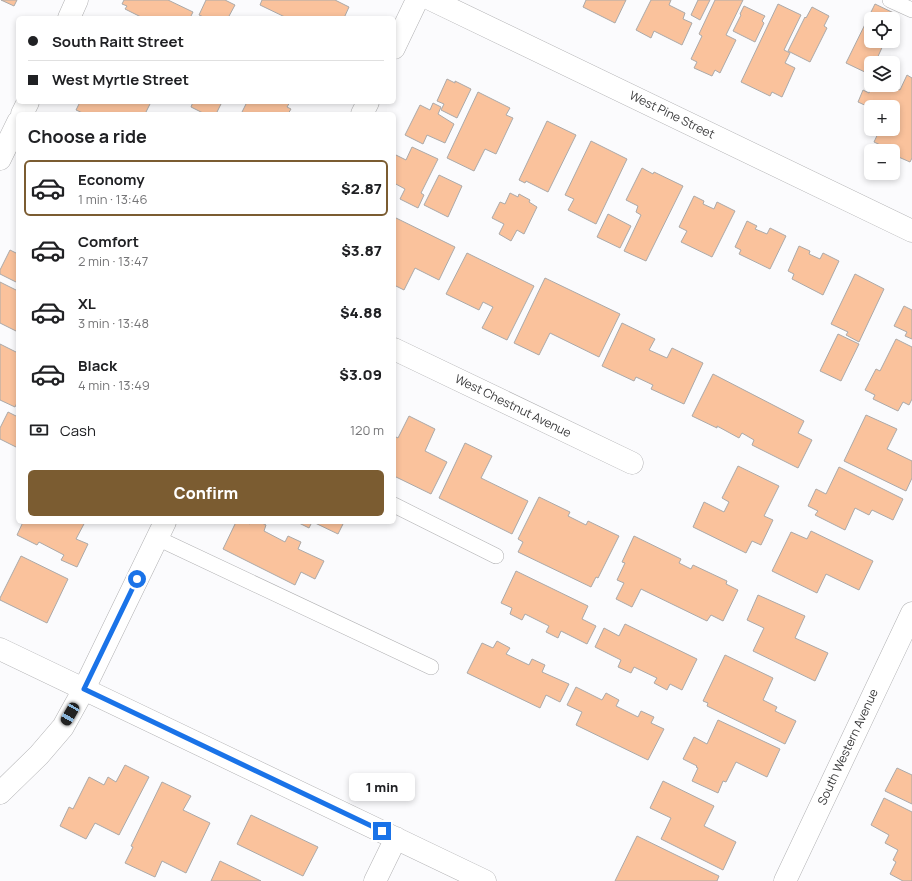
<!DOCTYPE html>
<meta charset="utf-8">
<style>
body{margin:0;font-family:Manrope,sans-serif;background:#f6f6f6;color:#202124;height:100vh;display:flex;flex-direction:column;font-size:15px;white-space:nowrap}
*{box-sizing:border-box;margin:0}
p{font-size:13px;color:#757577}
.icon{flex:none;width:22px;height:22px;fill:none;stroke:currentColor;stroke-width:2;stroke-linecap:round;stroke-linejoin:round}
.map{position:relative;flex:1;overflow:hidden}
.side{position:absolute;left:16px;top:112px;width:380px;height:412px;display:flex;flex-direction:column;background:#fff;border-radius:6px;box-shadow:0 2px 6px #0003}
.side>*{flex:none}
.top-card{position:absolute;left:16px;top:16px;width:380px;height:88px;border-radius:6px;box-shadow:0 2px 6px #0003;display:grid;align-content:center;height:88px;padding:0 12px;background:#fff}
.tools{position:absolute;left:864px;top:12px;display:grid;gap:8px}
.tools a{display:grid;place-items:center;width:36px;height:36px;border-radius:6px;background:#fff;box-shadow:0 2px 6px #0003;font-size:20px}
.end{position:absolute;width:18px;height:18px;margin:-9px;border:5px solid #1a73e8;background:#fff;box-shadow:0 0 0 2px #fff}
.from{border-radius:50%}
.bubble{position:absolute;height:28px;border-radius:6px;background:#fff;box-shadow:0 2px 6px #0003;font-size:13px;font-weight:800;line-height:28px;text-align:center}
.car{position:absolute;width:12px;height:24px;margin:-12px -6px;border-radius:5px;box-shadow:0 0 3px 1px #0007;background:linear-gradient(#222 24%,#8ab4d8 0 40%,#222 0 76%,#8ab4d8 0 86%,#222 0)}
.top-card b{display:flex;align-items:center;gap:14px;height:38px;font-size:15px}
.top-card b+b{border-top:1px solid #e0e0e0}
.top-card i{width:10px;height:10px;background:#202124}
ul{padding:0;list-style:none}
li{display:flex;align-items:center;gap:12px;height:56px;margin:0 8px 6px;padding:0 4px;border:2px solid transparent;border-radius:6px}
li div{flex:1}
li b{display:block;font-size:15px}
li em{font-style:normal;font-weight:800}
li.selected{border-color:#7b5c31}
li>.icon{width:36px;height:36px;stroke-width:1.5}
h2{padding:0 12px;font-size:18px;line-height:48px}
.pay{display:flex;align-items:center;gap:10px;height:44px;padding:0 12px;font-size:15px}
.pay p{margin-inline-start:auto}
.cta{display:flex;gap:8px;margin-top:auto;padding:8px 12px}
.cta a{flex:1;height:46px;border-radius:6px;background:#7b5c31;color:#fff;font-size:16px;font-weight:800;line-height:46px;text-align:center}
.map>svg:first-child{display:block}
.building{fill:#fac29c;stroke:#aba9a8}
.lines{fill:none;stroke-linecap:round;stroke-linejoin:round}
.service-casing{stroke:#b0b0b2;stroke-width:16}
.minor-casing{stroke:#b0b0b2;stroke-width:23}
.tertiary-casing{stroke:#b0b0b2;stroke-width:23}
.service{stroke:#fff;stroke-width:15}
.minor{stroke:#fff;stroke-width:22}
.tertiary{stroke:#fff;stroke-width:22}
.route{stroke:#1a73e8;stroke-width:5}
.labels{text-anchor:middle;stroke-width:3.5;stroke-linejoin:round;paint-order:stroke}
.street-label{font-size:12px;fill:#39393a;stroke:#fff}
</style>
<div class="map">
<svg width="912" height="881" viewBox="0 0 912 881">
<rect width="100%" height="100%" fill="#fbfbfd"/>
<path class="building" d="M 1,0 L 17,0 L 14,6 Z
M 124,0 L 168,0 L 193,12 L 190,18 L 143,18 L 125,9 L 127,6 L 122,4 Z
M 206,0 L 225,0 L 235,5 L 228,18 L 206,18 L 199,15 Z
M 262,0 L 335,0 L 349,7 L 344,18 L 287,18 L 260,5 Z
M 586,0 L 626,0 L 615,23 L 583,7 Z
M 651,0 L 671,0 L 669,5 L 685,13 L 683,19 L 692,23 L 682,45 L 654,31 L 651,38 L 636,30 Z
M 698,0 L 710,0 L 700,20 L 691,15 Z
M 715,0 L 743,0 L 726,35 L 736,40 L 720,73 L 715,70 L 712,76 L 694,68 L 697,62 L 691,59 L 702,36 L 699,34 Z
M 778,4 L 801,15 L 784,50 L 790,53 L 785,63 L 795,68 L 782,97 L 772,92 L 770,96 L 741,82 Z
M 875,4 L 898,15 L 893,25 L 893,19 L 871,19 L 871,41 L 885,41 L 875,63 L 871,63 L 871,70 L 869,74 L 846,63 Z
M 744,6 L 765,16 L 762,21 L 764,23 L 755,42 L 733,31 L 741,15 L 740,14 Z
M 812,7 L 829,16 L 824,26 L 827,28 L 810,62 L 788,51 L 805,17 L 806,18 Z
M 907,75 L 912,78 L 912,158 L 910,162 L 894,155 L 896,151 L 892,149 L 891,150 L 874,142 L 880,129 L 893,129 L 893,107 L 871,107 L 871,108 L 858,102 L 863,90 L 869,93 L 872,85 L 889,85 L 900,90 Z
M 447,79 L 455,83 L 455,81 L 471,89 L 457,118 L 441,110 L 444,104 L 437,101 Z
M 478,92 L 510,108 L 506,115 L 513,118 L 496,154 L 485,149 L 474,171 L 447,158 Z
M 80,102 L 151,102 L 145,114 L 85,114 L 76,110 Z
M 193,102 L 222,102 L 216,114 L 205,114 L 191,107 Z
M 247,102 L 290,102 L 287,107 L 291,109 L 288,114 L 241,114 Z
M 433,103 L 441,107 L 438,114 L 454,124 L 445,143 L 427,135 L 423,144 L 405,135 L 420,105 L 430,110 Z
M 547,121 L 576,135 L 548,192 L 526,181 L 525,183 L 519,180 Z
M 591,141 L 627,159 L 596,224 L 568,210 L 574,199 L 565,195 Z
M 412,147 L 438,159 L 421,193 L 424,195 L 418,208 L 400,199 L 405,189 L 394,183 L 394,154 L 406,160 Z
M 642,168 L 653,174 L 654,172 L 683,186 L 646,261 L 624,251 L 641,215 L 636,212 L 638,206 L 626,200 Z
M 439,175 L 462,186 L 448,217 L 424,205 Z
M 510,193 L 518,197 L 519,194 L 530,200 L 529,202 L 537,207 L 524,234 L 517,230 L 511,241 L 499,234 L 504,224 L 492,218 L 500,202 L 505,204 Z
M 694,196 L 704,201 L 703,204 L 714,209 L 717,202 L 735,211 L 712,257 L 681,242 L 687,231 L 679,227 Z
M 608,214 L 631,226 L 620,248 L 597,237 Z
M 394,217 L 455,247 L 439,280 L 415,268 L 404,290 L 394,285 Z
M 747,221 L 757,226 L 755,229 L 767,234 L 770,228 L 786,236 L 770,269 L 739,254 L 741,250 L 735,247 Z
M 799,246 L 810,251 L 809,254 L 820,259 L 823,253 L 839,261 L 823,295 L 792,279 L 794,274 L 788,271 Z
M 10,250 L 18,254 L 18,283 L 0,274 L 0,270 Z
M 467,253 L 534,286 L 507,340 L 482,328 L 493,307 L 483,302 L 479,310 L 446,294 Z
M 855,274 L 884,289 L 859,342 L 846,335 L 848,332 L 831,324 Z
M 545,278 L 620,314 L 599,357 L 550,333 L 539,355 L 514,343 Z
M 0,282 L 18,291 L 18,332 L 0,323 Z
M 904,306 L 912,310 L 912,339 L 905,336 L 907,332 L 894,326 Z
M 622,323 L 655,339 L 649,350 L 667,358 L 672,348 L 703,363 L 684,404 L 651,389 L 653,385 L 636,377 L 634,381 L 602,366 Z
M 838,334 L 859,344 L 841,381 L 820,371 Z
M 896,339 L 912,347 L 912,399 L 909,405 L 903,402 L 898,411 L 873,399 L 875,395 L 865,390 L 876,369 L 880,371 Z
M 0,344 L 18,353 L 18,401 L 15,407 L 0,400 Z
M 713,374 L 804,421 L 798,433 L 812,440 L 798,468 L 752,445 L 754,440 L 742,433 L 739,438 L 717,426 L 717,428 L 692,416 Z
M 8,412 L 18,417 L 18,448 L 0,439 L 0,428 Z
M 866,415 L 897,429 L 887,449 L 912,461 L 912,478 L 906,491 L 844,461 Z
M 409,416 L 435,429 L 425,451 L 447,462 L 431,494 L 394,476 L 394,436 L 398,438 Z
M 465,443 L 492,456 L 481,478 L 528,501 L 512,534 L 439,498 Z
M 738,466 L 779,486 L 764,516 L 773,520 L 761,545 L 752,541 L 746,553 L 693,527 L 704,502 L 724,512 L 729,502 L 722,498 Z
M 839,467 L 903,499 L 893,520 L 872,510 L 869,515 L 855,508 L 845,530 L 815,515 L 818,511 L 808,506 L 816,489 L 826,494 Z
M 539,497 L 570,512 L 568,516 L 586,525 L 588,521 L 619,536 L 598,578 L 596,577 L 591,587 L 518,552 L 523,542 L 518,539 Z
M 23,522 L 85,522 L 76,539 L 88,544 L 77,567 L 61,560 L 64,555 L 39,542 L 37,545 L 17,535 Z
M 236,522 L 246,522 L 250,524 L 251,522 L 260,522 L 266,525 L 264,531 L 285,542 L 288,536 L 301,542 L 298,549 L 324,561 L 315,579 L 301,572 L 295,585 L 223,549 Z
M 297,522 L 312,522 L 309,528 Z
M 313,522 L 344,522 L 338,534 Z
M 811,531 L 873,561 L 859,590 L 826,574 L 817,593 L 772,571 L 791,532 L 807,539 Z
M 634,536 L 681,559 L 679,563 L 691,569 L 693,565 L 727,581 L 726,584 L 738,590 L 723,621 L 711,615 L 707,621 L 641,589 L 632,607 L 616,599 L 624,583 L 617,580 L 625,563 L 622,562 Z
M 21,556 L 68,579 L 47,623 L 0,600 L 0,598 Z
M 516,571 L 588,606 L 582,619 L 596,626 L 587,644 L 561,631 L 558,638 L 546,632 L 549,626 L 525,614 L 522,620 L 510,614 L 512,608 L 501,603 Z
M 758,595 L 805,616 L 795,638 L 828,653 L 815,681 L 753,651 L 764,628 L 747,620 Z
M 625,624 L 697,659 L 682,690 L 670,684 L 667,690 L 654,683 L 657,678 L 634,667 L 631,673 L 618,667 L 621,660 L 595,647 L 604,628 L 619,636 Z
M 497,641 L 510,648 L 506,654 L 529,665 L 532,659 L 545,665 L 542,672 L 569,684 L 560,702 L 546,695 L 540,708 L 467,673 L 482,643 L 493,648 Z
M 725,655 L 773,678 L 763,700 L 777,707 L 775,711 L 796,721 L 785,744 L 707,706 L 708,703 L 703,701 Z
M 576,687 L 602,700 L 606,693 L 619,700 L 616,706 L 638,717 L 641,711 L 654,717 L 651,723 L 664,729 L 648,760 L 576,725 L 582,712 L 567,705 Z
M 718,720 L 780,749 L 767,777 L 736,762 L 726,782 L 723,781 L 718,793 L 692,781 L 698,768 L 696,767 L 697,766 L 683,759 L 694,737 L 707,744 Z
M 125,765 L 149,777 L 119,835 L 95,823 L 86,839 L 60,826 L 69,807 L 73,809 L 89,777 L 104,785 L 108,777 L 116,782 Z
M 897,768 L 912,775 L 912,804 L 885,791 Z
M 663,781 L 714,806 L 704,826 L 736,842 L 723,870 L 661,839 L 671,818 L 650,808 Z
M 162,782 L 191,796 L 183,810 L 210,823 L 186,873 L 162,861 L 155,877 L 125,863 L 133,847 L 131,846 Z
M 884,798 L 912,812 L 912,881 L 903,881 L 890,874 L 896,862 L 893,860 L 898,850 L 885,843 L 889,835 L 871,825 Z
M 251,815 L 318,847 L 303,876 L 237,844 Z
M 637,836 L 719,876 L 717,881 L 615,881 Z
M 220,861 L 261,881 L 211,881 Z"/>
<g class="lines">
<g class="service-casing">
<path id="service" d="M 890,0 L 912,10
M 394,505 L 496,556
M 157,538 L 431,667"/>
</g>
<g class="minor-casing">
<path id="minor" d="M 432,0 L 912,231
M 69,18 L 77,0
M 22,114 L 28,102
M 0,159 L 18,122
M 394,349 L 632,463
M 0,649 L 485,881
M 375,881 L 396,838
M 785,881 L 912,613"/>
</g>
<g class="tertiary-casing">
<path id="tertiary" d="M 394,48 L 417,0
M 362,114 L 368,102
M 0,793 L 39,755 L 63,727 L 84,689 L 165,522"/>
</g>
<use href="#service" class="service"/>
<use href="#minor" class="minor"/>
<use href="#tertiary" class="tertiary"/>
</g>
<g class="lines">
<path class="route" d="M 137,579 L 84,689 L 382,831"/>
</g>
<g class="labels">
<g class="street-label">
<text transform="translate(672 115) rotate(26)" y="4">West Pine Street</text>
<text transform="translate(513 406) rotate(26)" y="4">West Chestnut Avenue</text>
<text transform="translate(848 747) rotate(-65)" y="4">South Western Avenue</text>
</g>
</g>
</svg>
<div class="tools">
<a><svg class="icon" aria-label="locate" viewBox="0 0 24 24"><circle cx="12" cy="12" r="6"/><path d="M12 2v4M12 18v4M2 12h4M18 12h4"/></svg></a>
<a><svg class="icon" aria-label="layers" viewBox="0 0 24 24"><path d="M12 4l9 5-9 5-9-5zM3 14l9 5 9-5"/></svg></a>
<a>+</a>
<a>−</a>
</div>
<i class="end from" style="left:137px;top:579px"></i>
<i class="end" style="left:382px;top:831px"></i>
<div class="bubble" style="left:349px;top:773px;width:66px">1 min</div>
<i class="car" style="left:70px;top:714px;rotate:210deg"></i>
<div class="top-card">
<b><i class="from"></i>South Raitt Street</b>
<b><i></i>West Myrtle Street</b>
</div>
<section class="side">
<h2>Choose a ride</h2>
<ul>
<li class="selected"><svg class="icon" aria-label="car" viewBox="0 0 24 24"><path d="M5 17H2v-5l4-1 3-4h7l3 4 3 1v5h-3M9 17h6M6 11h13"/><circle cx="7" cy="17" r="2"/><circle cx="17" cy="17" r="2"/></svg><div><b>Economy</b><p>1 min · 13:46</p></div><em>$2.87</em></li>
<li><svg class="icon" aria-label="car" viewBox="0 0 24 24"><path d="M5 17H2v-5l4-1 3-4h7l3 4 3 1v5h-3M9 17h6M6 11h13"/><circle cx="7" cy="17" r="2"/><circle cx="17" cy="17" r="2"/></svg><div><b>Comfort</b><p>2 min · 13:47</p></div><em>$3.87</em></li>
<li><svg class="icon" aria-label="car" viewBox="0 0 24 24"><path d="M5 17H2v-5l4-1 3-4h7l3 4 3 1v5h-3M9 17h6M6 11h13"/><circle cx="7" cy="17" r="2"/><circle cx="17" cy="17" r="2"/></svg><div><b>XL</b><p>3 min · 13:48</p></div><em>$4.88</em></li>
<li><svg class="icon" aria-label="car" viewBox="0 0 24 24"><path d="M5 17H2v-5l4-1 3-4h7l3 4 3 1v5h-3M9 17h6M6 11h13"/><circle cx="7" cy="17" r="2"/><circle cx="17" cy="17" r="2"/></svg><div><b>Black</b><p>4 min · 13:49</p></div><em>$3.09</em></li>
</ul>
<div class="pay"><svg class="icon" aria-label="cash" viewBox="0 0 24 24"><path d="M3 7h18v10H3z"/><circle cx="12" cy="12" r="2"/></svg>Cash<p>120 m</p></div>
<div class="cta"><a>Confirm</a></div>
</section>
</div>
